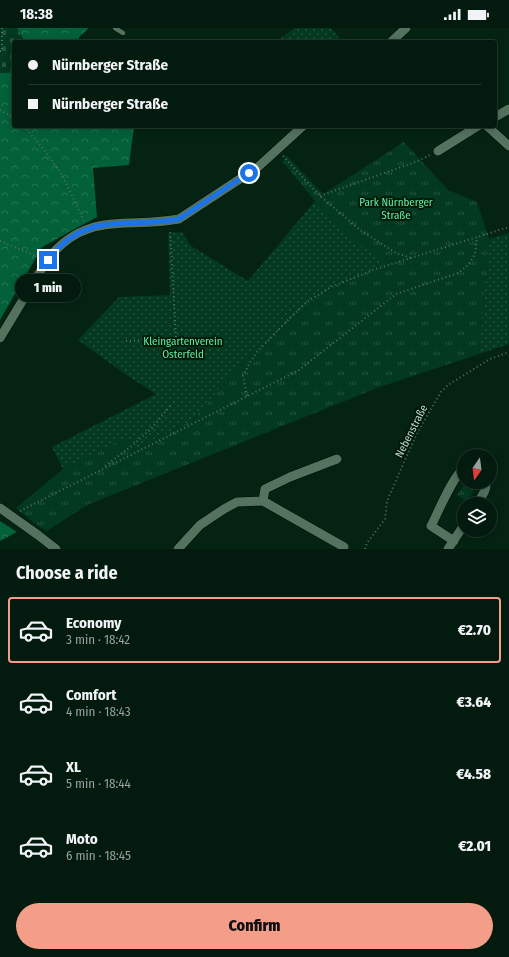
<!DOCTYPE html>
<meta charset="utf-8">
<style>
body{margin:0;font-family:"Fira Sans Condensed",sans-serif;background:#0d2317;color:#f1f3f6;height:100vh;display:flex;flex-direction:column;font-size:15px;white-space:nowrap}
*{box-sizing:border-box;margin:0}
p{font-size:13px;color:#97a19e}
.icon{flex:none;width:22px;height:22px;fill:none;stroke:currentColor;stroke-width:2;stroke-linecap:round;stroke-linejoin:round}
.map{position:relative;height:521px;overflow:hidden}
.drawer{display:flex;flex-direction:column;background:#031a0e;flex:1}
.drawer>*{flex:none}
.banner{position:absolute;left:12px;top:12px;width:485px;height:88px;border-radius:4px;box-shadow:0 2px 10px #0003,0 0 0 1px #24382e;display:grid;align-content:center;height:88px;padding:0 16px;background:#031a0e}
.needle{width:26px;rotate:194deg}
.controls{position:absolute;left:457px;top:421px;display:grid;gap:8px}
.controls a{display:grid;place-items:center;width:40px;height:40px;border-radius:50%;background:#031a0e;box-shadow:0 2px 10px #0003,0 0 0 1px #24382e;font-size:20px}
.end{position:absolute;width:18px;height:18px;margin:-9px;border:5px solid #1a73e8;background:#fff;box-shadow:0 0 0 2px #fff}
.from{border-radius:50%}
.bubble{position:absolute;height:28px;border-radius:14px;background:#031a0e;box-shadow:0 2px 10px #0003,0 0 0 1px #24382e;font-size:13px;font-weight:800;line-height:28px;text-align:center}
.banner b{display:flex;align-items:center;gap:14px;height:38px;font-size:15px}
.banner b+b{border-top:1px solid #24382e}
.banner i{width:10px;height:10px;background:#f1f3f6}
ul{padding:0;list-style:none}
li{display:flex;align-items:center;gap:12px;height:66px;margin:0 8px 6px;padding:0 8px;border:2px solid transparent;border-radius:4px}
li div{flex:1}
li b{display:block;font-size:15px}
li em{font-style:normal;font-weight:800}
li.active{border-color:#f49e8a}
li>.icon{width:36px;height:36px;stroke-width:1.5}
h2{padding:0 16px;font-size:18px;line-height:48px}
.primary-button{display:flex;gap:8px;margin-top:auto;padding:8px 16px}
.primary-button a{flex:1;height:46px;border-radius:24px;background:#f49e8a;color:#111;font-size:16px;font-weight:800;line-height:46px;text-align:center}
.status{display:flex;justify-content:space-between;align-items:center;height:28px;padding:0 20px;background:#031a0e;direction:ltr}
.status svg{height:11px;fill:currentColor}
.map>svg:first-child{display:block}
.grass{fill:url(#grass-dots)}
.forest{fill:url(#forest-crowns)}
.cemetery{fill:url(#cemetery-stones)}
.park{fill:url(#park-tufts)}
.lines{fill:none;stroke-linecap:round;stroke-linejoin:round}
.service-casing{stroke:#000b03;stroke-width:6}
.minor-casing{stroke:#000b03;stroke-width:10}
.path{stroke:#556f60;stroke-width:2;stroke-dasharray:1 3;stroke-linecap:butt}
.service{stroke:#53735f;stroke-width:4.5}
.minor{stroke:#53735f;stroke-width:9}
.route{stroke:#1a73e8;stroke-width:5}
.labels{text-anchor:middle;stroke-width:4;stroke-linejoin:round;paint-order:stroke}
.park-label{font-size:11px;fill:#66eea4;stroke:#001a0a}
.street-label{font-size:11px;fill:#c7d9cd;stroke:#001a0a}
</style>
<div class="status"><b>18:38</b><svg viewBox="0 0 49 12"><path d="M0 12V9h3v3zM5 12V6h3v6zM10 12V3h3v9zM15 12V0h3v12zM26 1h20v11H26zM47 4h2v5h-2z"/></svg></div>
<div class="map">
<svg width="509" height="521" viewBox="0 0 509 521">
<defs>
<pattern id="grass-dots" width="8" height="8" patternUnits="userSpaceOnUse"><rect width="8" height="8" fill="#023920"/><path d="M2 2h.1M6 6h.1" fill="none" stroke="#25553f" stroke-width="1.8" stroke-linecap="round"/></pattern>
<pattern id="forest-crowns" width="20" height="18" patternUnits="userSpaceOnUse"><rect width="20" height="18" fill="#026139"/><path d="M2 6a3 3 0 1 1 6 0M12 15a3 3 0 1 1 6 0" fill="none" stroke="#257754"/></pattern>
<pattern id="cemetery-stones" width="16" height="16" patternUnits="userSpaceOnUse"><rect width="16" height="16" fill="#023920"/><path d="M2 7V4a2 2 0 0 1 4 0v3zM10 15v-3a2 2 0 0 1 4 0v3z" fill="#25553f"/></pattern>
<pattern id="park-tufts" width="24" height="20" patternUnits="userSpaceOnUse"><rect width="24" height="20" fill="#023920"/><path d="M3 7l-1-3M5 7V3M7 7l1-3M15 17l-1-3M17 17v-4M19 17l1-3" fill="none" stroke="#25553f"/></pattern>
</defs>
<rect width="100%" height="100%" fill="#042313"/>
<path class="grass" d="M 295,0 L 331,0 L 339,9 L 334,14 L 283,14 L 280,11 Z
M 315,173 L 346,205 L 386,236 L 322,267 L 238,339 L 193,392 L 136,421 L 127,409 L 63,441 L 52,419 L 156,366 L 128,348 L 78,312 L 119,269 L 170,267 L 168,205 L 182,204 L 191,218 L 248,253 Z
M 509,205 L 509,316 L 479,326 L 489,211 Z"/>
<path class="forest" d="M 17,0 L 89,0 L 79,9 L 79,14 L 25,14 Z
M 14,44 L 14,98 L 134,98 L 129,137 L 93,140 L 97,189 L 42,219 L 0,292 L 0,45 Z
M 0,493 L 17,504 L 0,513 Z"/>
<path class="cemetery" d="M 0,0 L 17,0 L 25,14 L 14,14 L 14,44 L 0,45 Z"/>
<path class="park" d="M 404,114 L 448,162 L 477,174 L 489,211 L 479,326 L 377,360 L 87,477 L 47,503 L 38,498 L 16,480 L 63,441 L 127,409 L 136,421 L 193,392 L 238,339 L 322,267 L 385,236 L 346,205 L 315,173 L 283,134 L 286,127 L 323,166 Z
M 465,455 L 475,461 L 467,473 L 457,467 Z"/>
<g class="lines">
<g class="service-casing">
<path id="service" d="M 115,0 L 123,5"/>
</g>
<g class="minor-casing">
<path id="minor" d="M 391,14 L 406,0
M 495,89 L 509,81
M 487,98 L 509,118
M 438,123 L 478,98
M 0,310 L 47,232 C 86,182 127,201 179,191 L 258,139 L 303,98
M 263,473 L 344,519
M 477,476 C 481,469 487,463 486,454
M 0,480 L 38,507 L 56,521
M 454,513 L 431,498 C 438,485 453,447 464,441
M 178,521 L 200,497 L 224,481 L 237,474 L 263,473 L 265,461 L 290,449 L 337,431
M 448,521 L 464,497"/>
</g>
<path class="path" d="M 0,23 L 2,23 L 2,0
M 0,82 L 14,90
M 24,98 L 45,123 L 62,147 L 82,188 L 84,194
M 283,128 L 320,168 L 360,202 L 396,225 L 411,230
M 320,168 L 418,133 L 430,127
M 0,213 L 39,229
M 126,313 L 176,311 L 170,201
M 247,368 L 243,348 L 249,336 L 257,324 L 289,291 L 307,274 L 331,259 L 376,241 L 509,199
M 105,438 L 133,417 L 153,399 L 170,378
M 20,483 L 299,342 L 396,266 L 458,245 L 468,237 L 475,226 L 477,209
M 365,521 L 367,515 L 385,491 L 387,473 L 416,407 L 441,364 L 448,357 L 490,331 L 509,324"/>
<use href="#service" class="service"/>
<use href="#minor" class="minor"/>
</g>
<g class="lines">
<path class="route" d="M 48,232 C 85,182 127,201 179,191 L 249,145"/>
</g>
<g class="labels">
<g class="park-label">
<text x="396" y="178">Park Nürnberger<tspan x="396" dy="13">Straße</tspan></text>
<text x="183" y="317">Kleingartenverein<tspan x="183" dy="13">Osterfeld</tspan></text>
</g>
<g class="street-label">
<text transform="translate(411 403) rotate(-63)" y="4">Nebenstraße</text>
</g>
</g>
</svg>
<div class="controls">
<a><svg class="needle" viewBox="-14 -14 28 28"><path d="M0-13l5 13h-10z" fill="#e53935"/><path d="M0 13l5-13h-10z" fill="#97a19e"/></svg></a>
<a><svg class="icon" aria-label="layers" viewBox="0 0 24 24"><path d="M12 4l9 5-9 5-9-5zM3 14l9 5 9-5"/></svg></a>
</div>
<i class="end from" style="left:249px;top:145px"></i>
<i class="end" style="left:48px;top:232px"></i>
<div class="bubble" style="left:15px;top:246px;width:66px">1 min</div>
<div class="banner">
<b><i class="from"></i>Nürnberger Straße</b>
<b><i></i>Nürnberger Straße</b>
</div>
</div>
<section class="drawer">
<h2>Choose a ride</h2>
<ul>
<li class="active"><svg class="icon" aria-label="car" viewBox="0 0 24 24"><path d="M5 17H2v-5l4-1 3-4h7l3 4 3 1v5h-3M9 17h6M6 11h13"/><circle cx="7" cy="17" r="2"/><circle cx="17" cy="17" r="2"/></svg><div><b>Economy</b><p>3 min · 18:42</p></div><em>€2.70</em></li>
<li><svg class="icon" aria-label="car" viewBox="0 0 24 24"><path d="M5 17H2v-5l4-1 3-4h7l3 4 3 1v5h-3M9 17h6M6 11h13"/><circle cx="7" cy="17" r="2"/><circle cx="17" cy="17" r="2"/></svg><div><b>Comfort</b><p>4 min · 18:43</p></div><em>€3.64</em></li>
<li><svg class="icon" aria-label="car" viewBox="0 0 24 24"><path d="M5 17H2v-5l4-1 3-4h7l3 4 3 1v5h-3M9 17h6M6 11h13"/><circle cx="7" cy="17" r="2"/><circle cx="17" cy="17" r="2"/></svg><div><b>XL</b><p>5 min · 18:44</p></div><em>€4.58</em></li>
<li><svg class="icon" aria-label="car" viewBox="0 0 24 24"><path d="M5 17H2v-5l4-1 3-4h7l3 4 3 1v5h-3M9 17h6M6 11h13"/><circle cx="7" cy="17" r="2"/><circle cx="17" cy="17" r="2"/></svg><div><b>Moto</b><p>6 min · 18:45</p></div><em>€2.01</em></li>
</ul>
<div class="primary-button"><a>Confirm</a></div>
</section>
